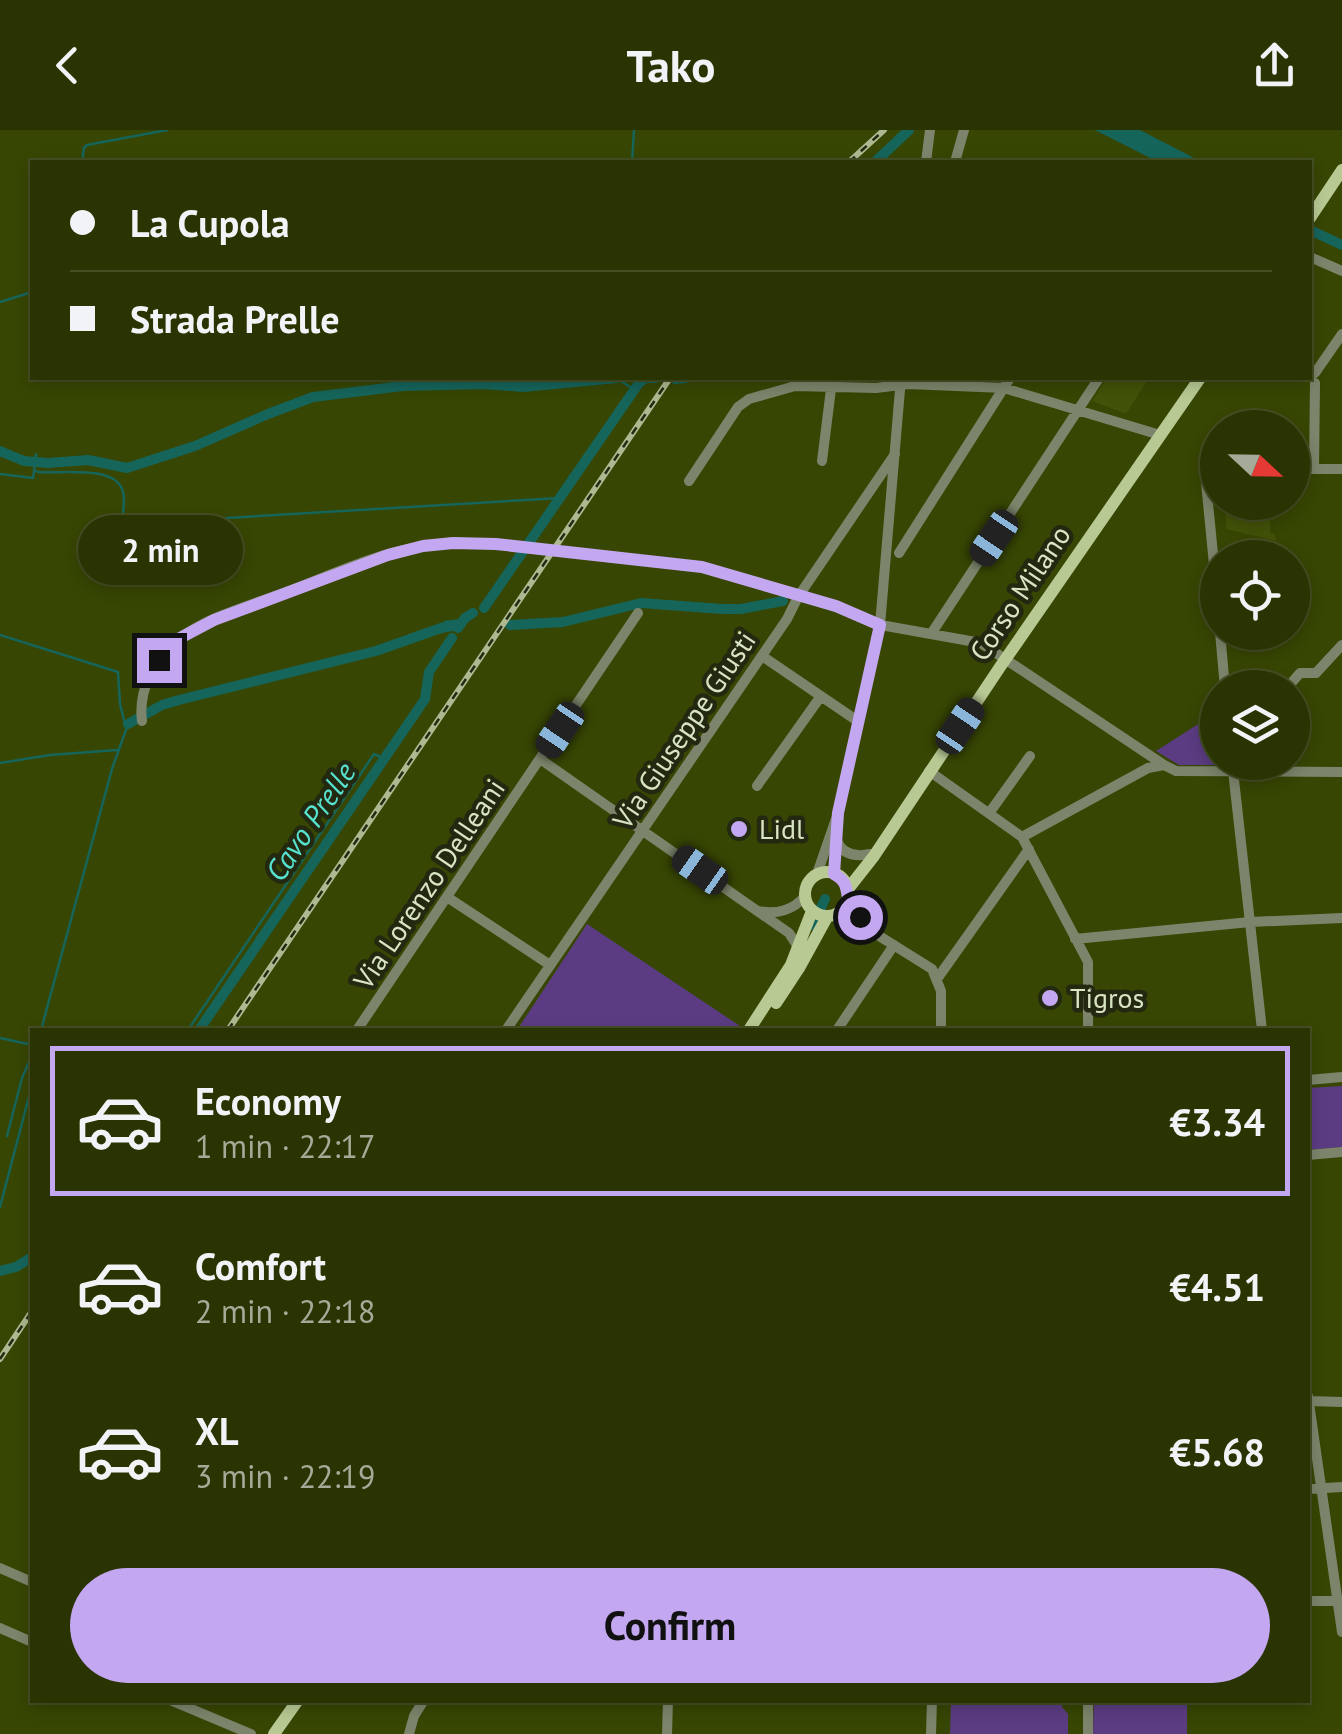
<!DOCTYPE html>
<meta charset="utf-8">
<style>
body{margin:0;font-family:"PT Sans",sans-serif;background:#313c0c;color:#f1f3f6;height:100vh;display:flex;flex-direction:column;font-size:38px;white-space:nowrap}
*{box-sizing:border-box;margin:0}
p{font-size:32px;color:#a5aa99}
.icon{flex:none;width:55px;height:55px;fill:none;stroke:currentColor;stroke-width:2;stroke-linecap:round;stroke-linejoin:round}
.map{position:relative;flex:1;overflow:hidden}
.side{position:absolute;left:30px;top:898px;width:1280px;height:675px;display:flex;flex-direction:column;background:#293402;border-radius:0px;box-shadow:0 5px 15px #0003,0 0 0 2px #454f24}
.side>*{flex:none}
.top-card{position:absolute;left:30px;top:30px;width:1282px;height:220px;border-radius:0px;box-shadow:0 5px 15px #0003,0 0 0 2px #454f24;display:grid;align-content:center;height:220px;padding:0 40px;background:#293402}
.needle{width:65px;rotate:112deg}
.tools{position:absolute;left:1200px;top:280px;display:grid;gap:20px}
.tools a{display:grid;place-items:center;width:110px;height:110px;border-radius:50%;background:#293402;box-shadow:0 5px 15px #0003,0 0 0 2px #454f24;font-size:50px}
.end{position:absolute;width:45px;height:45px;margin:-22px;border:12px solid #c4a7f1;background:#111;box-shadow:0 0 0 5px #111}
.from{border-radius:50%}
.bubble{position:absolute;height:70px;border-radius:35px;background:#293402;box-shadow:0 5px 15px #0003,0 0 0 2px #454f24;font-size:32px;font-weight:700;line-height:70px;text-align:center}
.car{position:absolute;width:30px;height:60px;margin:-30px -15px;border-radius:12px;box-shadow:0 0 8px 2px #0007;background:linear-gradient(#222 24%,#8ab4d8 0 40%,#222 0 76%,#8ab4d8 0 86%,#222 0)}
.top-card b{display:flex;align-items:center;gap:35px;height:95px;font-size:38px}
.top-card b+b{border-top:2px solid #454f24}
.top-card i{width:25px;height:25px;background:#f1f3f6}
ul{padding:18px 0 0;list-style:none}
li{display:flex;align-items:center;gap:30px;height:150px;margin:0 20px 15px;padding:0 20px;border:5px solid transparent;border-radius:0px}
li div{flex:1}
li b{display:block;font-size:38px}
li em{font-style:normal;font-weight:700}
li.selected{border-color:#c4a7f1}
li>.icon{width:90px;height:90px;stroke-width:1.5}
.button{display:flex;gap:20px;margin-top:auto;padding:20px 40px}
.button a{flex:1;height:115px;border-radius:60px;background:#c4a7f1;color:#111;font-size:40px;font-weight:700;line-height:115px;text-align:center}
header{display:flex;justify-content:space-between;align-items:center;height:130px;padding:0 40px;background:#293402;font-size:45px;font-weight:700}
.map>svg:first-child{display:block}
.built{fill:#425208}
.green{fill:#5b3c82}
.water{fill:#16655b}
.lines{fill:none;stroke-linecap:round;stroke-linejoin:round}
.stream{stroke:#16655b;stroke-width:2.5}
.canal{stroke:#16655b;stroke-width:10}
.minor{stroke:#7c856b;stroke-width:10}
.major{stroke:#b8c994;stroke-width:12}
.rail-casing{stroke:#adb990;stroke-width:6}
.rail{stroke:#222910;stroke-width:2.5;stroke-dasharray:8;stroke-linecap:butt}
.minor-bridge{stroke:#7c856b;stroke-width:10}
.route{stroke:#c4a7f1;stroke-width:12}
.poi-dot{fill:#c4a7f1;stroke:#222910;stroke-width:4}
.labels{text-anchor:middle;stroke-width:9;stroke-linejoin:round;paint-order:stroke}
.street-label{font-size:28px;fill:#d9e4c4;stroke:#222910}
.poi-label{font-size:28px;fill:#d9e4c4;stroke:#222910;text-anchor:start}
.water-label{font-size:30px;font-style:italic;fill:#57e2cf;stroke:#222910}
</style>
<header><svg class="icon" aria-label="back" viewBox="0 0 24 24"><path d="M15 5l-7 7 7 7"/></svg>Tako<svg class="icon" aria-label="share" viewBox="0 0 24 24"><path d="M12 15V3M7 8l5-5 5 5M5 13v7h14v-7"/></svg></header>
<div class="map">
<svg width="1342" height="1604" viewBox="0 0 1342 1604">
<rect width="100%" height="100%" fill="#374603"/>
<path class="built" d="M 1107,248 L 1149,248 L 1126,284 L 1092,271 Z
M 1226,373 L 1270,373 L 1270,403 L 1275,404 L 1276,411 L 1226,399 Z"/>
<path class="green" d="M 1217,582 L 1218,632 L 1224,633 L 1224,635 L 1179,635 L 1156,621 Z
M 587,794 L 743,898 L 742,900 L 517,900 Z
M 1342,956 L 1342,1017 L 1308,1020 L 1308,958 Z
M 951,1570 L 1062,1570 L 1062,1577 L 1068,1584 L 1068,1604 L 950,1604 Z
M 1094,1570 L 1187,1570 L 1187,1604 L 1093,1604 Z"/>
<path class="water" d="M 1095,0 L 1140,0 L 1202,32 L 1158,32 Z"/>
<g class="lines">
<path class="stream" d="M 82,32 L 84,18 L 87,15 L 167,0
M 632,32 L 634,0
M 0,172 L 32,162
M 616,248 L 635,260
M 36,324 L 34,340 L 38,342 C 59,344 113,335 122,359 C 126,368 123,382 122,391 L 126,394 L 560,368
M 0,344 L 33,348 L 34,342
M 441,498 L 445,492 L 462,490
M 0,505 L 118,542 L 120,574 L 125,594 L 128,594 L 112,639 L 41,900
M 0,633 L 50,625 L 117,620
M 188,900 L 374,624 L 385,629
M 0,908 L 32,915
M 7,1006 L 22,948 L 32,925
M 0,1077 L 32,955"/>
<path class="canal" d="M 875,32 L 909,0
M 1310,100 L 1342,115
M 675,249 L 686,248
M 0,321 L 24,331 L 48,333 L 88,330 L 127,338 L 195,316 L 268,284 L 313,267 L 403,256 L 484,254 L 523,257 L 617,248
M 484,478 L 639,253 L 646,248 L 656,248
M 510,495 L 563,492 L 641,473 L 722,479 L 741,479 L 783,471
M 458,498 L 465,488 L 473,483
M 128,594 L 162,575 L 179,570 L 376,521 L 441,498 L 453,496
M 813,795 L 825,769
M 199,900 L 425,569 L 429,542 L 452,508
M 0,1141 L 16,1137 L 32,1127"/>
<path class="minor" d="M 926,32 L 930,0
M 955,32 L 964,0
M 1310,127 L 1342,141
M 1315,243 L 1342,204
M 822,331 L 831,259
M 1292,339 L 1342,339
M 1314,339 L 1315,253
M 1218,340 L 1211,341 L 1206,352 L 1218,476
M 689,351 L 738,277 L 749,269 L 795,256 L 876,258 L 908,254 L 1004,258 L 1160,305
M 899,423 L 1010,248
M 606,426 L 701,437 L 836,477 L 875,494 L 981,513 L 1164,635
M 1220,502 L 1225,558
M 931,504 L 1099,248
M 762,526 L 859,592
M 1287,558 L 1300,543 L 1316,543 L 1342,515
M 142,591 C 138,560 154,530 178,510 C 205,487 255,474 289,461 C 331,445 375,424 419,417 C 445,412 470,413 496,414
M 540,629 L 789,803 L 798,817
M 1232,632 L 1262,900
M 929,641 L 1022,707 L 1088,832 L 1088,900
M 757,656 L 821,566
M 990,682 L 1030,626
M 1022,707 L 1148,638 L 1164,635 L 1176,641 L 1342,642
M 837,711 C 843,725 856,727 870,724
M 817,744 L 838,683 L 880,495 L 901,248
M 834,744 L 837,699
M 447,767 L 550,835
M 848,771 L 857,785 L 876,804 L 932,839 L 941,861 L 941,900
M 759,781 C 776,785 794,780 805,766
M 834,785 C 848,790 861,801 875,803
M 1075,809 L 1250,792 L 1342,788
M 937,849 L 1029,719
M 357,900 L 638,483
M 506,900 L 787,489 L 798,467 L 895,324
M 837,900 L 894,815
M 1308,950 L 1342,947
M 1308,1025 L 1342,1022
M 1308,1266 L 1342,1502
M 1308,1271 L 1342,1272
M 1308,1359 L 1342,1357
M 0,1438 L 32,1452
M 1308,1471 L 1338,1471
M 0,1498 L 32,1512
M 170,1570 L 251,1604
M 409,1604 L 414,1586 L 424,1570
M 667,1604 L 668,1570
M 931,1604 L 932,1570
M 1088,1604 L 1088,1570"/>
<path class="major" d="M 1310,88 L 1342,40
M805 764a22 22 0 1 1 44 0a22 22 0 1 1-44 0Z
M 848,759 L 874,726 L 1000,537 L 1200,248
M 776,873 L 799,838 L 827,787
M 749,900 L 791,835 L 812,781
M 274,1604 L 298,1570"/>
<g class="rail-casing">
<path id="rail" d="M 849,32 L 884,0
M 228,900 L 670,248
M 0,1229 L 32,1181"/>
</g>
<use href="#rail" class="rail"/>
<path class="minor-bridge" d="M 496,414 L 606,426"/>
</g>
<g class="lines">
<path class="route" d="M 159,530 L 180,508 L 214,490 L 388,425 L 423,416 L 453,413 L 496,414 L 702,437 L 836,476 L 880,495 L 838,683 L 834,744 C 846,751 846,756 848,768 C 849,775 855,782 860,787"/>
</g>
<g class="poi-dot">
<circle cx="739" cy="699" r="10"/>
<circle cx="1050" cy="868" r="10"/>
</g>
<g class="labels">
<g class="street-label">
<text transform="translate(1020 463) rotate(-56)" y="10">Corso Milano</text>
<text transform="translate(684 600) rotate(-56)" y="10">Via Giuseppe Giusti</text>
<text transform="translate(429 754) rotate(-56)" y="10">Via Lorenzo Delleani</text>
</g>
<g class="poi-label">
<text x="759" y="709">Lidl</text>
<text x="1070" y="878">Tigros</text>
</g>
<g class="water-label">
<text transform="translate(311 692) rotate(-56)" y="10">Cavo Prelle</text>
</g>
</g>
</svg>
<div class="tools">
<a><svg class="needle" viewBox="-14 -14 28 28"><path d="M0-13l5 13h-10z" fill="#e53935"/><path d="M0 13l5-13h-10z" fill="#a5aa99"/></svg></a>
<a><svg class="icon" aria-label="locate" viewBox="0 0 24 24"><circle cx="12" cy="12" r="6"/><path d="M12 2v4M12 18v4M2 12h4M18 12h4"/></svg></a>
<a><svg class="icon" aria-label="layers" viewBox="0 0 24 24"><path d="M12 4l9 5-9 5-9-5zM3 14l9 5 9-5"/></svg></a>
</div>
<i class="end from" style="left:860px;top:787px"></i>
<i class="end" style="left:159px;top:530px"></i>
<div class="bubble" style="left:78px;top:385px;width:165px">2 min</div>
<i class="car" style="left:994px;top:408px;rotate:214deg"></i>
<i class="car" style="left:960px;top:596px;rotate:34deg"></i>
<i class="car" style="left:560px;top:600px;rotate:214deg"></i>
<i class="car" style="left:700px;top:740px;rotate:305deg"></i>
<div class="top-card">
<b><i class="from"></i>La Cupola</b>
<b><i></i>Strada Prelle</b>
</div>
<section class="side">
<ul>
<li class="selected"><svg class="icon" aria-label="car" viewBox="0 0 24 24"><path d="M5 17H2v-5l4-1 3-4h7l3 4 3 1v5h-3M9 17h6M6 11h13"/><circle cx="7" cy="17" r="2"/><circle cx="17" cy="17" r="2"/></svg><div><b>Economy</b><p>1 min · 22:17</p></div><em>€3.34</em></li>
<li><svg class="icon" aria-label="car" viewBox="0 0 24 24"><path d="M5 17H2v-5l4-1 3-4h7l3 4 3 1v5h-3M9 17h6M6 11h13"/><circle cx="7" cy="17" r="2"/><circle cx="17" cy="17" r="2"/></svg><div><b>Comfort</b><p>2 min · 22:18</p></div><em>€4.51</em></li>
<li><svg class="icon" aria-label="car" viewBox="0 0 24 24"><path d="M5 17H2v-5l4-1 3-4h7l3 4 3 1v5h-3M9 17h6M6 11h13"/><circle cx="7" cy="17" r="2"/><circle cx="17" cy="17" r="2"/></svg><div><b>XL</b><p>3 min · 22:19</p></div><em>€5.68</em></li>
</ul>
<div class="button"><a>Confirm</a></div>
</section>
</div>
